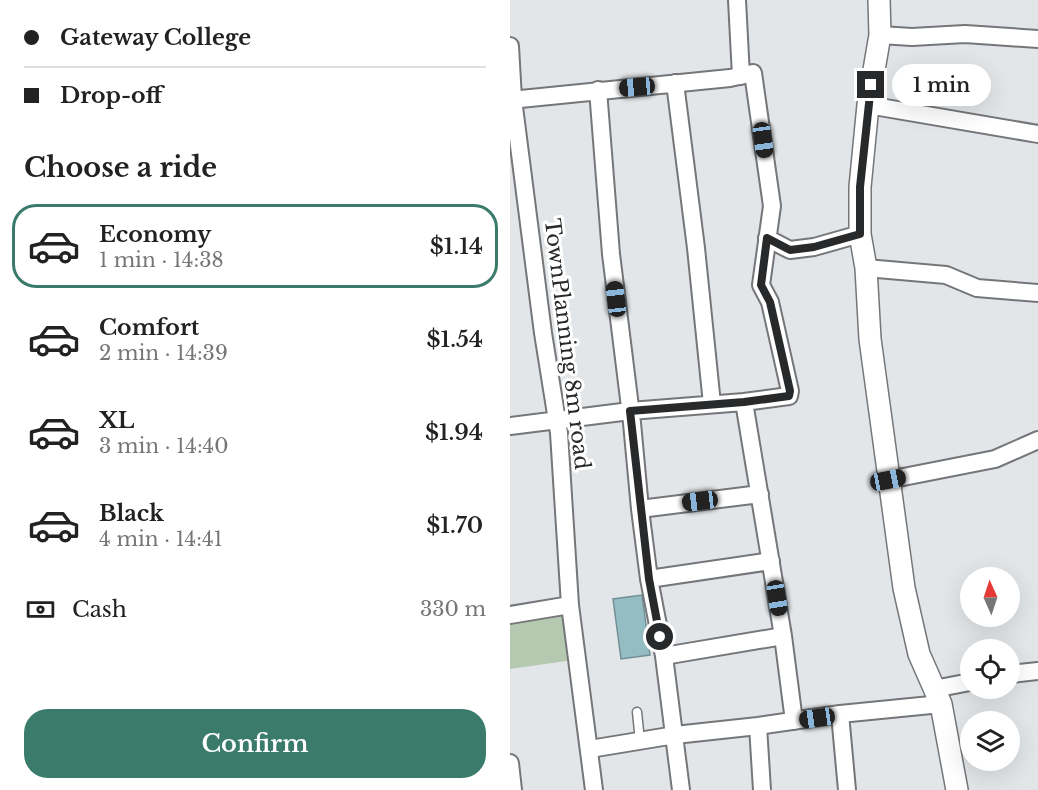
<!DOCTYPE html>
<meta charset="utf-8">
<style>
body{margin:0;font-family:"Libre Baskerville",serif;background:#f2f2f2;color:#222;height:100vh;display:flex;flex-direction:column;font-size:22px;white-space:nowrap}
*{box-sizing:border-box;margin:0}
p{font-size:20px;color:#767676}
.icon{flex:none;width:33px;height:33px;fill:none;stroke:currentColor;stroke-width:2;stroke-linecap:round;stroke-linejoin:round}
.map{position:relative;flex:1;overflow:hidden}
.details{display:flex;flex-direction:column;background:#fff;width:510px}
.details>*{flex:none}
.guide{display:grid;align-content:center;height:132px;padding:0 24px;background:#fff}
.needle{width:39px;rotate:357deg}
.fabs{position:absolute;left:450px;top:567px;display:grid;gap:12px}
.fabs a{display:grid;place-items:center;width:60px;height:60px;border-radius:50%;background:#fff;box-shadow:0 6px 24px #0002;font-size:30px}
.end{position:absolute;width:27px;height:27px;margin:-14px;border:8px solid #28292a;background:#fff;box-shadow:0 0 0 3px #fff}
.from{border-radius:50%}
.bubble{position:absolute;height:42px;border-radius:21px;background:#fff;box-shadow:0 6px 24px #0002;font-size:20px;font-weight:600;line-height:42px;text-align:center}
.car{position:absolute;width:18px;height:36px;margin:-18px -9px;border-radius:8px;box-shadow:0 0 4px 2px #0007;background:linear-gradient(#222 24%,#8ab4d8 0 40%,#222 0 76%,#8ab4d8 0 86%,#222 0)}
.guide b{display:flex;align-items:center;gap:21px;height:57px;font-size:22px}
.guide b+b{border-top:2px solid #e0e0e0}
.guide i{width:15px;height:15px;background:#222}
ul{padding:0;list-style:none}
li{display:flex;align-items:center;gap:18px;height:84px;margin:0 12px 9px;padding:0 12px;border:3px solid transparent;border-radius:24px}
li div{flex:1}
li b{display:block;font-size:22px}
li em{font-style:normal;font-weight:600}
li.active{border-color:#3a7b6b}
li>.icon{width:54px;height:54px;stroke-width:1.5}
h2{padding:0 24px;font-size:27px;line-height:72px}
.pay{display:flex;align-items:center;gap:15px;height:66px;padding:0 24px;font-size:22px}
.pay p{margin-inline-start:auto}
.primary-button{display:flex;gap:12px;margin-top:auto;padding:12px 24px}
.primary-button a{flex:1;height:69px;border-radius:24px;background:#3a7b6b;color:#fff;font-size:24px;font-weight:600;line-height:69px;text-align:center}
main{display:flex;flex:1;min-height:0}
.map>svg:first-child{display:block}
.green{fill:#b4c9af}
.water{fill:#93bcc3;stroke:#739095;stroke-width:1.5}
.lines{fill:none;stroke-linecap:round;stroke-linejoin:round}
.service-casing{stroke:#747679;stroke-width:11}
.minor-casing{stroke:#747679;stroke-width:20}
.tertiary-casing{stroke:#747679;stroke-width:24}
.service{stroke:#fff;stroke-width:8}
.minor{stroke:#fff;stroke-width:16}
.tertiary{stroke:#fff;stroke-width:21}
.route{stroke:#28292a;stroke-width:8}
.labels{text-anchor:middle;stroke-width:6;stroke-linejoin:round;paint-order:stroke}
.street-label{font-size:21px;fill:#28292a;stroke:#fff}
</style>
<main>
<section class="details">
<div class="guide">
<b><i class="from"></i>Gateway College</b>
<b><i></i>Drop-off</b>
</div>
<h2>Choose a ride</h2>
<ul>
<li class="active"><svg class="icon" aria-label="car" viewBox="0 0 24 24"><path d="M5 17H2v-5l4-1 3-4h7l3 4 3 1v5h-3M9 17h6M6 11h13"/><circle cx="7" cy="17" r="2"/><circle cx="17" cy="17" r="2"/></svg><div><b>Economy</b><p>1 min · 14:38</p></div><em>$1.14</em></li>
<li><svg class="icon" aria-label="car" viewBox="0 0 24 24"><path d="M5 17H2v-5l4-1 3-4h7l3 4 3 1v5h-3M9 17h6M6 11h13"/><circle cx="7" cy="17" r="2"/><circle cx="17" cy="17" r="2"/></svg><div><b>Comfort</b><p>2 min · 14:39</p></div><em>$1.54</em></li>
<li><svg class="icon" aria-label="car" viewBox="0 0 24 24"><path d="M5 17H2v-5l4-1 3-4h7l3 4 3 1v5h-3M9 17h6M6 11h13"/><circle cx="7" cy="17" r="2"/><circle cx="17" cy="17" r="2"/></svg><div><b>XL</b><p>3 min · 14:40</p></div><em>$1.94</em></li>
<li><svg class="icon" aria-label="car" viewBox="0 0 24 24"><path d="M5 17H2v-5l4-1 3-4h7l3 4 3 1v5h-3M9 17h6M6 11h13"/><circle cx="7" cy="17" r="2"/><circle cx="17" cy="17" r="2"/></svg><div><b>Black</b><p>4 min · 14:41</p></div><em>$1.70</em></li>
</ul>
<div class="pay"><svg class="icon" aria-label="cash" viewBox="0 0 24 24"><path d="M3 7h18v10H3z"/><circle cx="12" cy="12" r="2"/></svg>Cash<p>330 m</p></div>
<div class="primary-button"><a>Confirm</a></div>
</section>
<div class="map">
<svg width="528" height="790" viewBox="0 0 528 790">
<rect width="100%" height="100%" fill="#e3e6e8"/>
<path class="green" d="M 52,614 L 63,660 L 0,669 L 0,622 Z"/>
<path class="water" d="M 132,595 L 140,655 L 111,659 L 103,599 Z"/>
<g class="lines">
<g class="service-casing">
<path id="service" d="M 127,712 L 130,741"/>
</g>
<g class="minor-casing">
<path id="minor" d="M 227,0 L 231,76
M 370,35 L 402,37 L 455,34 L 528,39
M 0,46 L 3,99 L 33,333 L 49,433 L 60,605 L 84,790
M 165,83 L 186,248 L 202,404
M 88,90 L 101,254 L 122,423 L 130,509 L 139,579 L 154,656 L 171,790
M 0,100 L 220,78 L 243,73 L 262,206 L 251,285 L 260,302 L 280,391 L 279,396 L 234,402 L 120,411 L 0,426
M 358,105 L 528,134
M 257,238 L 280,250 L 304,247 L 350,234
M 356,268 L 436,275 L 467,288 L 528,293
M 234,402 L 273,636 L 284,721
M 378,480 L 485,459 L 528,440
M 130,509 L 250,494
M 139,579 L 261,561
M 0,615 L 60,605
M 154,656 L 273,636
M 500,674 L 528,671
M 424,689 L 460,682
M 330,714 L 337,790
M 248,726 L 252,790
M 80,749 L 165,735 L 248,726 L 330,714 L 431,704
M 0,763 L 3,790"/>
</g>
<g class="tertiary-casing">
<path id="tertiary" d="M 369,0 L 370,35 L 358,105 L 350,187 L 350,234 L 356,268 L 360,339 L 394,588 L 409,654 L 431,704 L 447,790"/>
</g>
<use href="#service" class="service"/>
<use href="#minor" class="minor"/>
<use href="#tertiary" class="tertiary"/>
</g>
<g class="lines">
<path class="route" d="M 150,637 L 139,579 L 120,411 L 234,402 L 279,396 L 280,391 L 260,302 L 251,285 L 257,238 L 280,250 L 304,247 L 350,234 L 350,187 L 361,85"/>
</g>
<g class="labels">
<g class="street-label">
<text transform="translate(57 344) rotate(83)" y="7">TownPlanning 8m road</text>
</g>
</g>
</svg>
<div class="fabs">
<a><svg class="needle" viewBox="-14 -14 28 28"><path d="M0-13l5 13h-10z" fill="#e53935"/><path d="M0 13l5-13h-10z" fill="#767676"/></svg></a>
<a><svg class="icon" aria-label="locate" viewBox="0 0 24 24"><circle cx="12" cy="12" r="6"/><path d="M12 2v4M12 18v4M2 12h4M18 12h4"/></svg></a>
<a><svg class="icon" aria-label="layers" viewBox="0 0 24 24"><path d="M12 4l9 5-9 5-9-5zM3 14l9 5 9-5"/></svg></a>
</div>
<i class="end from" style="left:150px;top:637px"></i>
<i class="end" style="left:361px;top:85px"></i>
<div class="bubble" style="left:382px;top:64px;width:99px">1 min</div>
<i class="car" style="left:127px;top:87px;rotate:265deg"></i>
<i class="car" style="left:253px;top:140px;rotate:172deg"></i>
<i class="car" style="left:106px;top:299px;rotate:353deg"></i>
<i class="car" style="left:378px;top:480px;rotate:79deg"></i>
<i class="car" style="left:190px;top:501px;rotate:263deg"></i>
<i class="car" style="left:267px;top:598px;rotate:171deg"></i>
<i class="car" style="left:307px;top:718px;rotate:262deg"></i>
</div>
</main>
